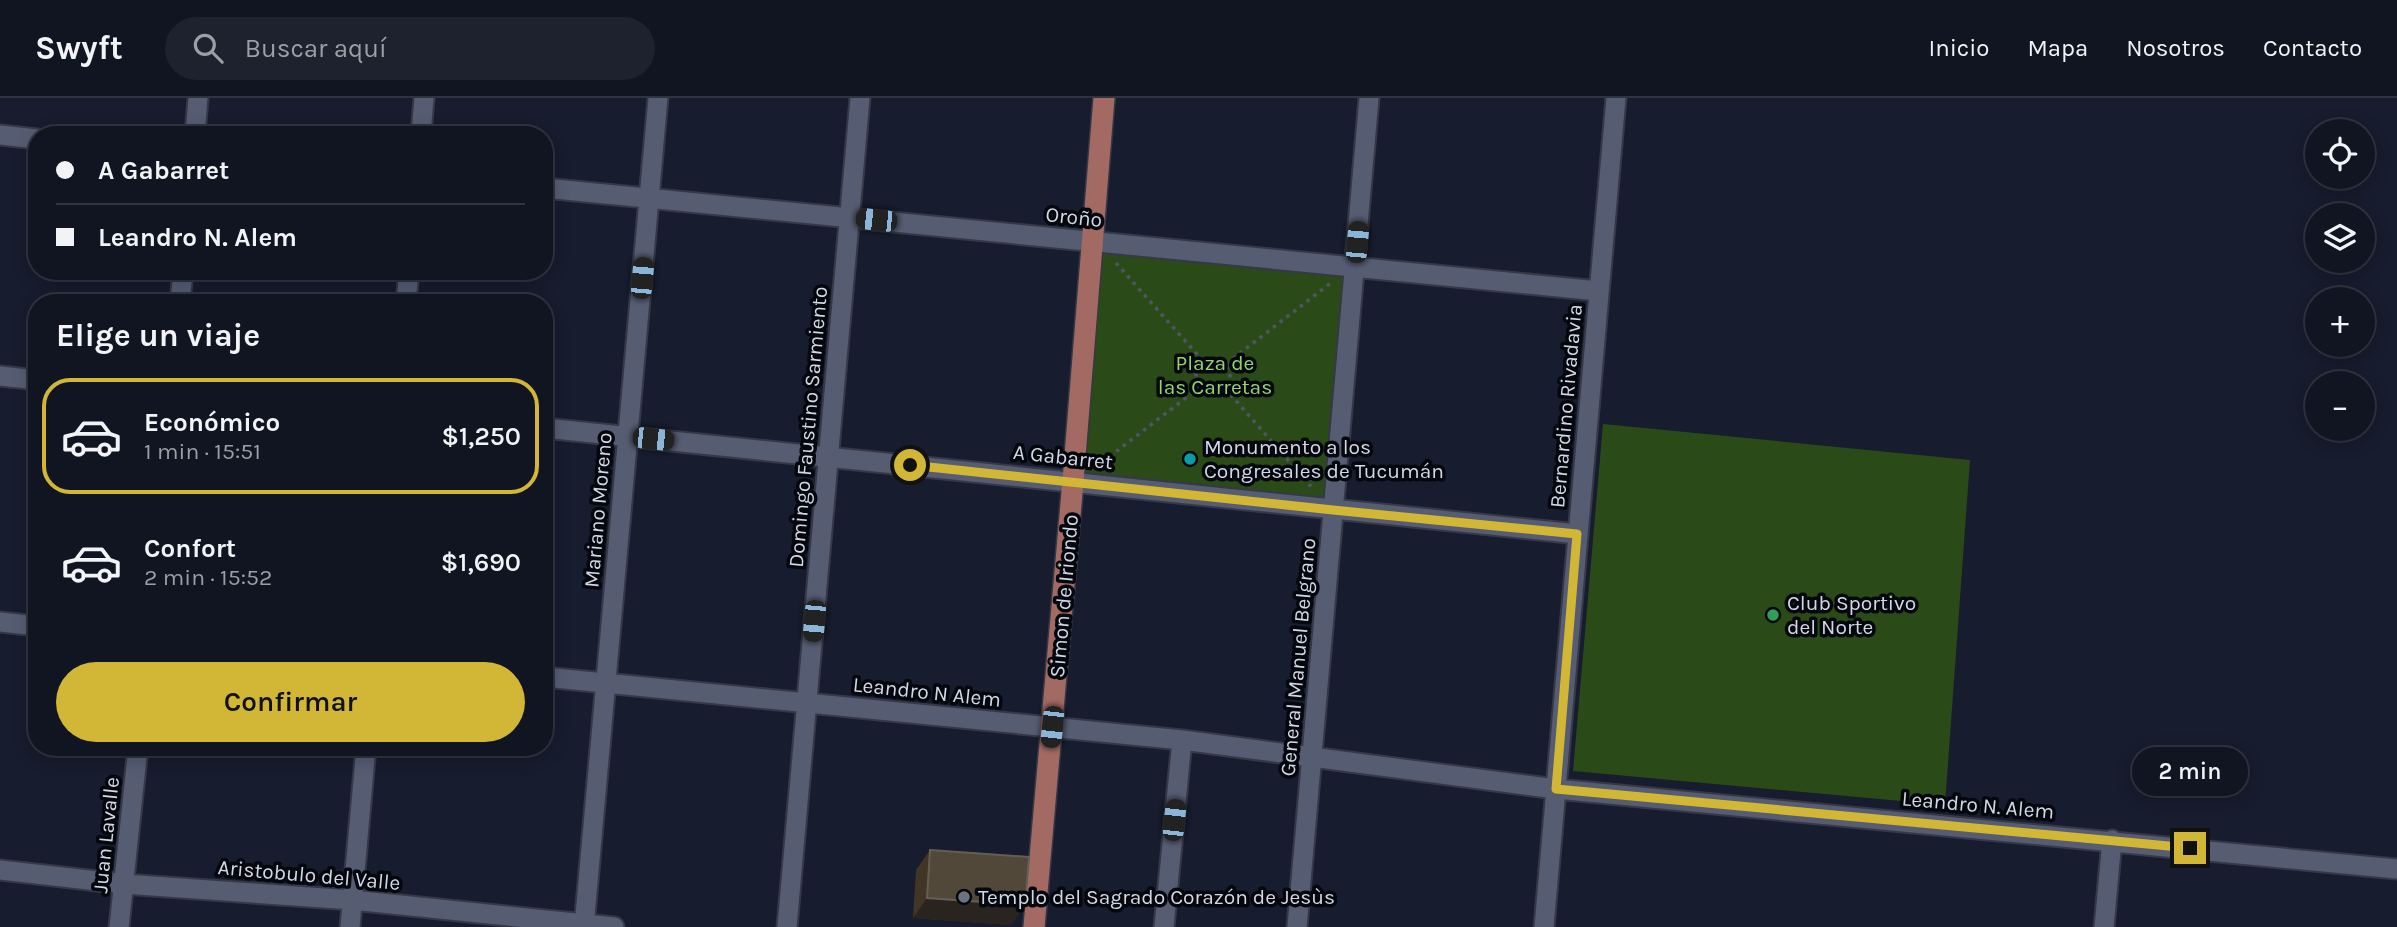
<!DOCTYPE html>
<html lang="es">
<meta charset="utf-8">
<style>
body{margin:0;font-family:Karla,sans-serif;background:#1e222f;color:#f1f3f6;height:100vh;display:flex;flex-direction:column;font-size:26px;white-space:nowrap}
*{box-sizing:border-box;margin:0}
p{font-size:23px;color:#9c9fa5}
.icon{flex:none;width:38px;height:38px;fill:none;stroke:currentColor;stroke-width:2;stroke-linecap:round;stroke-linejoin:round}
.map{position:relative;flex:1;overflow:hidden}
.sheet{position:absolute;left:28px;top:196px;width:525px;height:462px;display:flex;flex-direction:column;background:#111522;border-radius:28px;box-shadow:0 4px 18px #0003,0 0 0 2px #303440}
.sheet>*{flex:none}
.top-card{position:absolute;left:28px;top:28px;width:525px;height:154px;border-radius:28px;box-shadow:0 4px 18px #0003,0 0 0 2px #303440;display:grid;align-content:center;height:154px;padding:0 28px;background:#111522}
.controls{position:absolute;left:2305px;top:21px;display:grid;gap:14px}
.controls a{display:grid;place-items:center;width:70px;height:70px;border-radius:50%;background:#111522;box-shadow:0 4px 18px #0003,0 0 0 2px #303440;font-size:35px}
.end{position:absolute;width:32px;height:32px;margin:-16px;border:9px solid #d2b736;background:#111;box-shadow:0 0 0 4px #111}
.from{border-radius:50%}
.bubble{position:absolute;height:49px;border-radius:24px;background:#111522;box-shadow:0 4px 18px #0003,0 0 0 2px #303440;font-size:23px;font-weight:600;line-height:49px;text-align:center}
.car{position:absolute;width:21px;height:42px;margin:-21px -10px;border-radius:9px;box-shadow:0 0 5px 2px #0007;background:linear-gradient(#222 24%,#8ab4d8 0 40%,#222 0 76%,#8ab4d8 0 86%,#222 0)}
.top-card b{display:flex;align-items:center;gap:24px;height:66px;font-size:26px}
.top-card b+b{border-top:2px solid #303440}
.top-card i{width:18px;height:18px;background:#f1f3f6}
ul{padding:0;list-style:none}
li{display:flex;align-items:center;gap:21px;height:116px;margin:0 14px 10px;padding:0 14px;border:4px solid transparent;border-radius:28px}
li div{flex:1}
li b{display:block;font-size:26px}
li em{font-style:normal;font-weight:600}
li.on{border-color:#d2b736}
li>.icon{width:63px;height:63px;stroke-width:1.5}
h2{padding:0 28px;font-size:32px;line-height:84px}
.button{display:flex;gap:14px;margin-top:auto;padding:14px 28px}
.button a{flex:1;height:80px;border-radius:42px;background:#d2b736;color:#111;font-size:28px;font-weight:600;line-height:80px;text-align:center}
header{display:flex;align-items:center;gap:42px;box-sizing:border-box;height:98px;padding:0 35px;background:#111522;border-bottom:2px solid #303440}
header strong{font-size:33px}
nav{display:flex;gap:38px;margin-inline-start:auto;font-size:24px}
.search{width:490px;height:63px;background:#1e222f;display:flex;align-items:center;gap:18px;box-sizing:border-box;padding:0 24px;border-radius:38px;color:#9c9fa5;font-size:26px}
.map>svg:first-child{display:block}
.green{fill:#2a4b17}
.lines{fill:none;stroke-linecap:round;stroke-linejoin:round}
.minor-casing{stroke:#363847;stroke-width:23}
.major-casing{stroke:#363847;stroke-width:24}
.path{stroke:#505565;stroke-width:3.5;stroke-dasharray:3.5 5;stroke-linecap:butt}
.minor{stroke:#565c72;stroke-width:19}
.major{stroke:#a36a64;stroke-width:21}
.wall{fill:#413625}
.shaded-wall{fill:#2a2420}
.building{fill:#51483a;stroke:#655e55;stroke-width:2}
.route{stroke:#d2b736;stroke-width:9}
.culture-dot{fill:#0f9aa8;stroke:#05070e;stroke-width:2.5}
.leisure-dot{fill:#2e9e5b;stroke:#05070e;stroke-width:2.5}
.worship-dot{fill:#6b7280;stroke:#05070e;stroke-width:2.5}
.labels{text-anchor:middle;stroke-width:7;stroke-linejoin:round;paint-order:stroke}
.street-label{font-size:21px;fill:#d4d8e5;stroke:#05070e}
.park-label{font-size:21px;fill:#93d670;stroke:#05070e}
.poi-label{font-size:21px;fill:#d4d8e5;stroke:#05070e;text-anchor:start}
</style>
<header>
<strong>Swyft</strong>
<div class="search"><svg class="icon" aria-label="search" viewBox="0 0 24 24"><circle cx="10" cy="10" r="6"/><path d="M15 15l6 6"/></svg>Buscar aquí</div>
<nav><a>Inicio</a><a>Mapa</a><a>Nosotros</a><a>Contacto</a></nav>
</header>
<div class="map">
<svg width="2397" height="829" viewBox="0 0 2397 829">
<rect width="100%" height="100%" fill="#171c2e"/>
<path class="green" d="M 1091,143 L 1354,168 L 1333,412 L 1073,383 Z
M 1603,326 L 1970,362 L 1945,707 L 1573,673 Z"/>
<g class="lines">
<g class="minor-casing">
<path id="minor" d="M 0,37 L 37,41
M 195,37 L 198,0
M 421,37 L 424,0
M 544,90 L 1599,193
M 180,205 L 183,173
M 406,205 L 409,173
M 0,278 L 37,282
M 544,330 L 1577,436
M 0,524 L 37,528
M 544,579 L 1182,642 L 1556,691 L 2397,771
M 0,772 L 124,786 L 352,802 L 614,829
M 119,829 L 138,649
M 350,829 L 366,649
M 584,829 L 658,0
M 787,829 L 860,0
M 1164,829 L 1182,642
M 1297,829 L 1369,0
M 1544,829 L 1616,0
M 2104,829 L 2112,742"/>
</g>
<g class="major-casing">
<path id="major" d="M 1034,829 L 1073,383 L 1104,0"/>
</g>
<path class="path" d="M 1116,165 L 1203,263
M1196 278a17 17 0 1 1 34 0a17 17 0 1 1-34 0Z
M 1226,266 L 1332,184
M 1225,290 L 1314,392
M 1096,369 L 1200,289"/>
<use href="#minor" class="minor"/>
<use href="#major" class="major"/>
</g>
<path class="wall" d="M 930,752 L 1025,807 L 1011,827 L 913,820 L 916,772 Z"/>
<path class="shaded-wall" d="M 927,800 L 1025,807 L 1011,827 L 913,820 Z"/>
<path class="building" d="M 930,752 L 1029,759 L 1025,807 L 927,800 Z"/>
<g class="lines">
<path class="route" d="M 910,367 L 1333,412 L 1577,436 L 1556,691 L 2190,750"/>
</g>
<circle class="culture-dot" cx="1190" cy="361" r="7"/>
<circle class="leisure-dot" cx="1773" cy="517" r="7"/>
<circle class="worship-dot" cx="964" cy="799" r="7"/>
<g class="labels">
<g class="street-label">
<text transform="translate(1074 119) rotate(6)" y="7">Oroño</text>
<text transform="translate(1566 308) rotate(-85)" y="7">Bernardino Rivadavia</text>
<text transform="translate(808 329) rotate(-85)" y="7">Domingo Faustino Sarmiento</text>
<text transform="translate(1063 359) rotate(6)" y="7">A Gabarret</text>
<text transform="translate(598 412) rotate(-85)" y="7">Mariano Moreno</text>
<text transform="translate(1064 498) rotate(-85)" y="7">Simon de Iriondo</text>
<text transform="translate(1298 559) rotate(-85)" y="7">General Manuel Belgrano</text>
<text transform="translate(927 594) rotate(6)" y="7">Leandro N Alem</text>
<text transform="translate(1978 707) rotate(5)" y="7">Leandro N. Alem</text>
<text transform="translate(106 737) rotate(-84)" y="7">Juan Lavalle</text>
<text transform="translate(309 777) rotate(5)" y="7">Aristobulo del Valle</text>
</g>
<g class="park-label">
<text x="1215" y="272">Plaza de<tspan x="1215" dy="24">las Carretas</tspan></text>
</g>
<g class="poi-label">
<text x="1204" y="356">Monumento a los<tspan x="1204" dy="24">Congresales de Tucumán</tspan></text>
<text x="1787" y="512">Club Sportivo<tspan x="1787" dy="24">del Norte</tspan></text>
<text x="978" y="806">Templo del Sagrado Corazón de Jesùs</text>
</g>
</g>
</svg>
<div class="controls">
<a><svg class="icon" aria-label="locate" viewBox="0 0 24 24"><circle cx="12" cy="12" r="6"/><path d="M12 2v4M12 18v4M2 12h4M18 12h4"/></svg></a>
<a><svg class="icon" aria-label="layers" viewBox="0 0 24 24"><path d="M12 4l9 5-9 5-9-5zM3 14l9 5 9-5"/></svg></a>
<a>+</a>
<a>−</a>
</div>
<i class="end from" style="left:910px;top:367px"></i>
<i class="end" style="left:2190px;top:750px"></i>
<div class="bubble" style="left:2132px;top:649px;width:116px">2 min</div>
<i class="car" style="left:876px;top:122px;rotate:276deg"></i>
<i class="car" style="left:1357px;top:144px;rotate:5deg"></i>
<i class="car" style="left:642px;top:180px;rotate:5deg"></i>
<i class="car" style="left:653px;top:341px;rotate:96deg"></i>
<i class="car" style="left:814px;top:523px;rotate:185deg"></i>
<i class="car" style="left:1052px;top:629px;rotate:186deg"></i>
<i class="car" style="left:1174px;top:722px;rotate:6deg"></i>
<div class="top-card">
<b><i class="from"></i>A Gabarret</b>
<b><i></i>Leandro N. Alem</b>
</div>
<section class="sheet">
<h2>Elige un viaje</h2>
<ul>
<li class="on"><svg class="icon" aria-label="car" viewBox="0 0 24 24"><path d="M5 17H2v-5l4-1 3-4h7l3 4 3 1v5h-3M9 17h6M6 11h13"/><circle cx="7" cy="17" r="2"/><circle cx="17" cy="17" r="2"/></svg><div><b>Económico</b><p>1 min · 15:51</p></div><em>$1,250</em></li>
<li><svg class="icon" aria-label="car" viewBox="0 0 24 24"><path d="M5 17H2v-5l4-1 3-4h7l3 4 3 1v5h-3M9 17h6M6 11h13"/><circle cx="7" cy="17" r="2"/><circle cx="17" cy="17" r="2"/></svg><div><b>Confort</b><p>2 min · 15:52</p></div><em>$1,690</em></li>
</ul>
<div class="button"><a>Confirmar</a></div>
</section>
</div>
